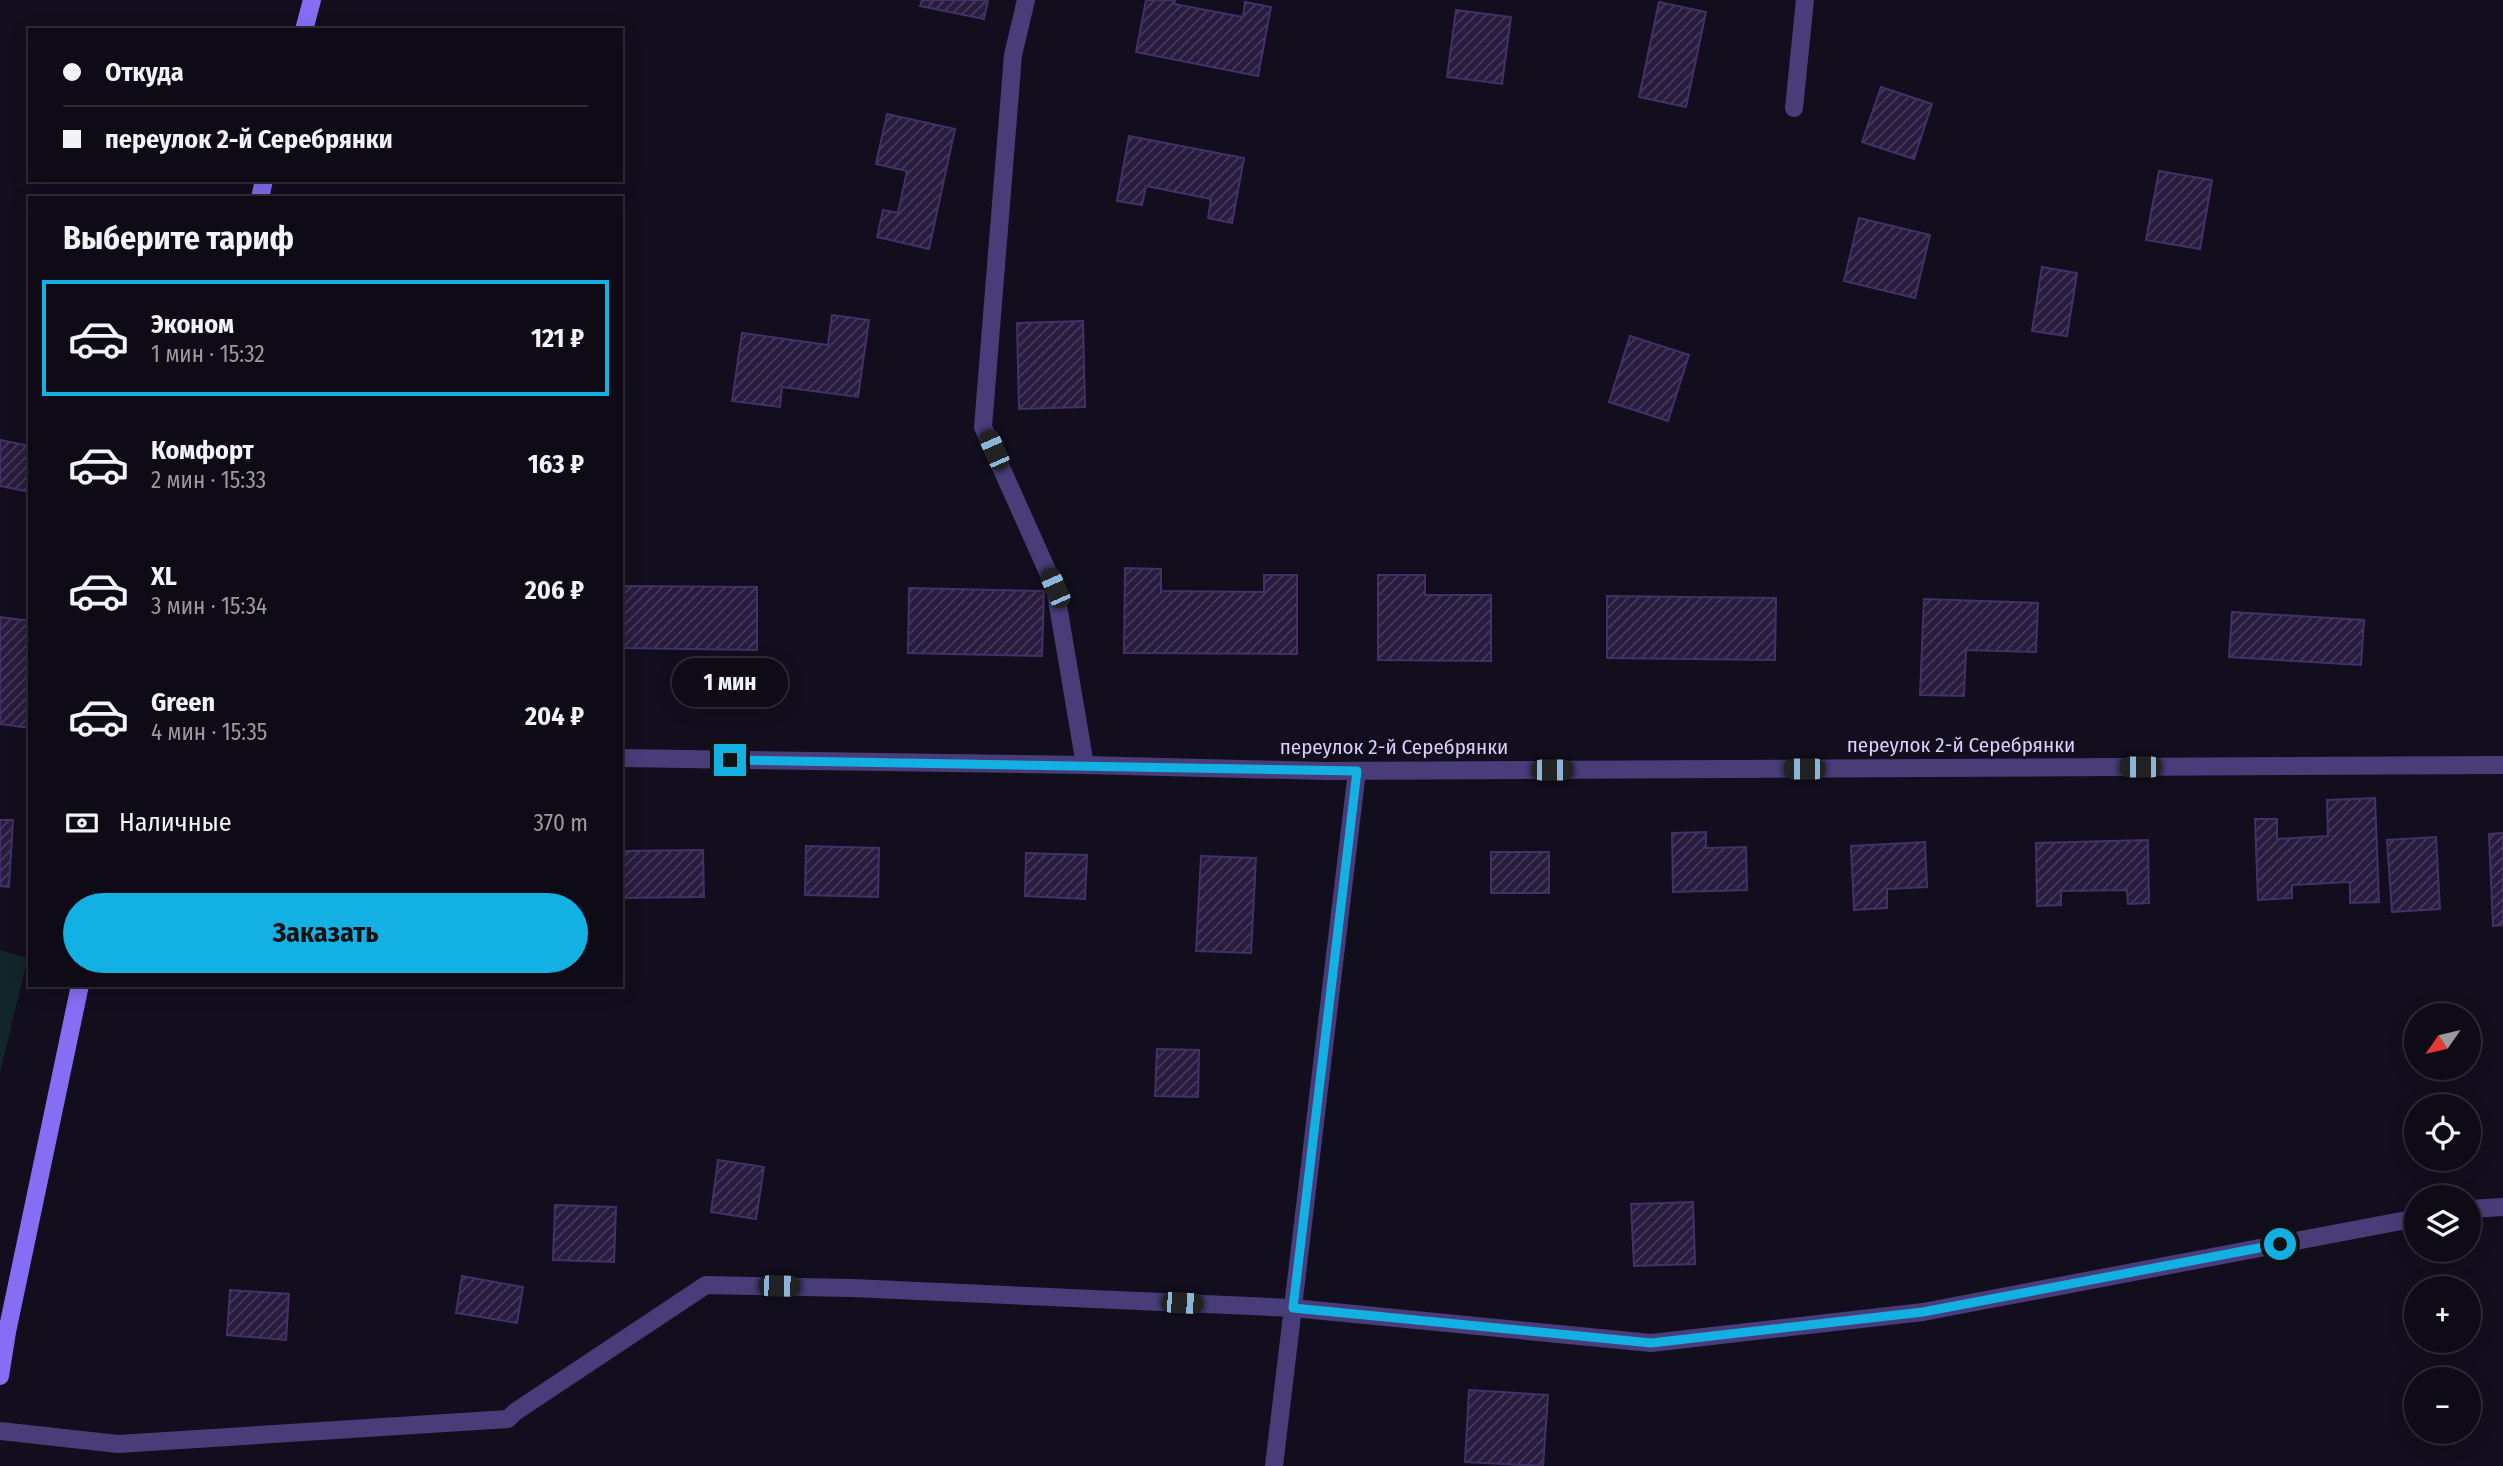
<!DOCTYPE html>
<html lang="ru">
<meta charset="utf-8">
<style>
body{margin:0;font-family:"Fira Sans Condensed",sans-serif;background:#17131f;color:#f1f3f6;height:100vh;display:flex;flex-direction:column;font-size:26px;white-space:nowrap}
*{box-sizing:border-box;margin:0}
p{font-size:23px;color:#9b9aa1}
.icon{flex:none;width:38px;height:38px;fill:none;stroke:currentColor;stroke-width:2;stroke-linecap:round;stroke-linejoin:round}
.map{position:relative;flex:1;overflow:hidden}
.drawer{position:absolute;left:28px;top:196px;width:595px;height:791px;display:flex;flex-direction:column;background:#0e0a16;border-radius:0px;box-shadow:0 4px 18px #0003,0 0 0 2px #2e2b35}
.drawer>*{flex:none}
.hud{position:absolute;left:28px;top:28px;width:595px;height:154px;border-radius:0px;box-shadow:0 4px 18px #0003,0 0 0 2px #2e2b35;display:grid;align-content:center;height:154px;padding:0 35px;background:#0e0a16}
.needle{width:46px;rotate:236deg}
.tools{position:absolute;left:2404px;top:1003px;display:grid;gap:14px}
.tools a{display:grid;place-items:center;width:77px;height:77px;border-radius:50%;background:#0e0a16;box-shadow:0 4px 18px #0003,0 0 0 2px #2e2b35;font-size:35px}
.end{position:absolute;width:32px;height:32px;margin:-16px;border:9px solid #13b0e3;background:#111;box-shadow:0 0 0 4px #111}
.from{border-radius:50%}
.bubble{position:absolute;height:49px;border-radius:24px;background:#0e0a16;box-shadow:0 4px 18px #0003,0 0 0 2px #2e2b35;font-size:23px;font-weight:700;line-height:49px;text-align:center}
.car{position:absolute;width:21px;height:42px;margin:-21px -10px;border-radius:9px;box-shadow:0 0 5px 2px #0007;background:linear-gradient(#222 24%,#8ab4d8 0 40%,#222 0 76%,#8ab4d8 0 86%,#222 0)}
.hud b{display:flex;align-items:center;gap:24px;height:66px;font-size:26px}
.hud b+b{border-top:2px solid #2e2b35}
.hud i{width:18px;height:18px;background:#f1f3f6}
ul{padding:0;list-style:none}
li{display:flex;align-items:center;gap:21px;height:116px;margin:0 14px 10px;padding:0 21px;border:4px solid transparent;border-radius:0px}
li div{flex:1}
li b{display:block;font-size:26px}
li em{font-style:normal;font-weight:700}
li.active{border-color:#13b0e3}
li>.icon{width:63px;height:63px;stroke-width:1.5}
h2{padding:0 35px;font-size:32px;line-height:84px}
.pay{display:flex;align-items:center;gap:18px;height:77px;padding:0 35px;font-size:26px}
.pay p{margin-inline-start:auto}
.button{display:flex;gap:14px;margin-top:auto;padding:14px 35px}
.button a{flex:1;height:80px;border-radius:42px;background:#13b0e3;color:#111;font-size:28px;font-weight:700;line-height:80px;text-align:center}
.map>svg:first-child{display:block}
.green{fill:#122528}
.building{fill:url(#building-hatch);stroke:#433068;stroke-width:2}
.lines{fill:none;stroke-linecap:round;stroke-linejoin:round}
.lane{stroke:#483d79;stroke-width:18}
.street{stroke:#483d79;stroke-width:18}
.secondary{stroke:#856ef3;stroke-width:18}
.route{stroke:#13b0e3;stroke-width:9}
.labels{text-anchor:middle;stroke-width:6;stroke-linejoin:round;paint-order:stroke}
.street-label{font-size:21px;fill:#dbcffb;stroke:#130e1e}
</style>
<div class="map">
<svg width="2503" height="1466" viewBox="0 0 2503 1466">
<defs>
<pattern id="building-hatch" width="6" height="6" patternUnits="userSpaceOnUse" patternTransform="scale(1.75)"><rect width="6" height="6" fill="#281c3e"/><path d="M-1 1l2-2M0 6l6-6M5 7l2-2" fill="none" stroke="#473c5b"/></pattern>
</defs>
<rect width="100%" height="100%" fill="#130e1e"/>
<path class="green" d="M 0,950 L 28,958 L 0,1072 Z"/>
<path class="building" d="M 922,0 L 988,0 L 984,19 L 920,6 Z
M 1146,0 L 1175,0 L 1174,4 L 1243,17 L 1245,2 L 1271,7 L 1258,76 L 1136,52 Z
M 1659,2 L 1706,12 L 1686,107 L 1639,97 Z
M 1456,10 L 1511,17 L 1502,84 L 1447,77 Z
M 1881,87 L 1932,104 L 1914,159 L 1862,142 Z
M 887,114 L 955,129 L 929,249 L 877,237 L 883,210 L 898,213 L 907,171 L 876,164 Z
M 1129,136 L 1244,158 L 1232,223 L 1208,218 L 1211,199 L 1146,186 L 1142,205 L 1117,201 Z
M 2159,171 L 2212,180 L 2200,249 L 2146,240 Z
M 1859,218 L 1930,235 L 1915,298 L 1844,281 Z
M 2042,267 L 2077,273 L 2067,336 L 2032,331 Z
M 832,315 L 869,320 L 858,397 L 782,387 L 780,407 L 732,401 L 742,333 L 828,345 Z
M 1083,321 L 1085,407 L 1019,409 L 1017,323 Z
M 1630,336 L 1689,355 L 1668,421 L 1609,402 Z
M 0,440 L 30,446 L 30,492 L 0,486 Z
M 1125,568 L 1161,569 L 1161,591 L 1264,592 L 1264,575 L 1297,575 L 1297,654 L 1124,653 Z
M 1378,575 L 1425,575 L 1425,595 L 1491,595 L 1491,661 L 1378,660 Z
M 621,586 L 757,587 L 757,650 L 621,648 Z
M 909,588 L 1044,591 L 1042,656 L 908,653 Z
M 1607,596 L 1776,598 L 1775,660 L 1607,658 Z
M 1924,599 L 2038,603 L 2036,652 L 1966,650 L 1964,696 L 1920,695 Z
M 2232,612 L 2364,620 L 2361,665 L 2229,657 Z
M 0,617 L 30,621 L 30,728 L 0,724 Z
M 2375,798 L 2379,902 L 2350,903 L 2350,882 L 2292,885 L 2292,898 L 2258,900 L 2255,819 L 2277,819 L 2277,839 L 2328,836 L 2327,800 Z
M 0,820 L 13,820 L 9,887 L 0,886 Z
M 1706,832 L 1706,848 L 1746,847 L 1747,890 L 1673,892 L 1672,833 Z
M 2503,833 L 2503,925 L 2493,926 L 2489,834 Z
M 2436,837 L 2440,909 L 2392,912 L 2387,840 Z
M 2148,840 L 2149,903 L 2128,904 L 2127,890 L 2061,891 L 2061,905 L 2037,906 L 2036,843 Z
M 1925,842 L 1927,887 L 1887,889 L 1887,908 L 1854,910 L 1851,846 Z
M 806,846 L 879,848 L 878,897 L 805,895 Z
M 703,850 L 704,897 L 621,898 L 621,851 Z
M 1491,852 L 1549,852 L 1549,893 L 1491,893 Z
M 1026,853 L 1087,855 L 1085,899 L 1025,896 Z
M 1201,856 L 1256,858 L 1251,953 L 1196,951 Z
M 1157,1049 L 1199,1050 L 1198,1097 L 1155,1096 Z
M 718,1160 L 764,1167 L 756,1219 L 711,1212 Z
M 1693,1202 L 1695,1264 L 1634,1266 L 1631,1204 Z
M 555,1205 L 616,1207 L 614,1262 L 553,1260 Z
M 462,1276 L 523,1287 L 517,1323 L 456,1313 Z
M 230,1290 L 289,1294 L 286,1340 L 227,1335 Z
M 1469,1390 L 1548,1395 L 1543,1466 L 1465,1462 Z"/>
<g class="lines">
<path class="lane" d="M 1794,108 L 1805,0"/>
<path class="street" d="M 1026,0 L 1013,55 L 983,427 L 1055,588 L 1085,765
M 621,758 L 1085,765 L 1326,771 L 2503,765
M 2469,1209 L 2503,1207
M 0,1431 L 118,1444 L 508,1419 L 515,1412 L 706,1285 L 852,1288 L 1293,1308 L 1651,1343 L 1923,1312 L 2417,1218
M 1274,1466 L 1357,771"/>
<path class="secondary" d="M 304,30 L 312,0
M 260,198 L 264,180
M 0,1376 L 7,1332 L 80,985"/>
</g>
<g class="lines">
<path class="route" d="M 730,760 L 1357,771 L 1293,1308 L 1651,1343 L 1923,1312 L 2280,1244"/>
</g>
<g class="labels">
<g class="street-label">
<text x="1961" y="752">переулок 2-й Серебрянки</text>
<text x="1394" y="754">переулок 2-й Серебрянки</text>
</g>
</g>
</svg>
<div class="tools">
<a><svg class="needle" viewBox="-14 -14 28 28"><path d="M0-13l5 13h-10z" fill="#e53935"/><path d="M0 13l5-13h-10z" fill="#9b9aa1"/></svg></a>
<a><svg class="icon" aria-label="locate" viewBox="0 0 24 24"><circle cx="12" cy="12" r="6"/><path d="M12 2v4M12 18v4M2 12h4M18 12h4"/></svg></a>
<a><svg class="icon" aria-label="layers" viewBox="0 0 24 24"><path d="M12 4l9 5-9 5-9-5zM3 14l9 5 9-5"/></svg></a>
<a>+</a>
<a>−</a>
</div>
<i class="end from" style="left:2280px;top:1244px"></i>
<i class="end" style="left:730px;top:760px"></i>
<div class="bubble" style="left:672px;top:658px;width:116px">1 мин</div>
<i class="car" style="left:994px;top:450px;rotate:336deg"></i>
<i class="car" style="left:1055px;top:588px;rotate:336deg"></i>
<i class="car" style="left:2140px;top:767px;rotate:270deg"></i>
<i class="car" style="left:1804px;top:769px;rotate:270deg"></i>
<i class="car" style="left:1552px;top:770px;rotate:90deg"></i>
<i class="car" style="left:779px;top:1286px;rotate:91deg"></i>
<i class="car" style="left:1182px;top:1303px;rotate:93deg"></i>
<div class="hud">
<b><i class="from"></i>Откуда</b>
<b><i></i>переулок 2-й Серебрянки</b>
</div>
<section class="drawer">
<h2>Выберите тариф</h2>
<ul>
<li class="active"><svg class="icon" aria-label="car" viewBox="0 0 24 24"><path d="M5 17H2v-5l4-1 3-4h7l3 4 3 1v5h-3M9 17h6M6 11h13"/><circle cx="7" cy="17" r="2"/><circle cx="17" cy="17" r="2"/></svg><div><b>Эконом</b><p>1 мин · 15:32</p></div><em>121 ₽</em></li>
<li><svg class="icon" aria-label="car" viewBox="0 0 24 24"><path d="M5 17H2v-5l4-1 3-4h7l3 4 3 1v5h-3M9 17h6M6 11h13"/><circle cx="7" cy="17" r="2"/><circle cx="17" cy="17" r="2"/></svg><div><b>Комфорт</b><p>2 мин · 15:33</p></div><em>163 ₽</em></li>
<li><svg class="icon" aria-label="car" viewBox="0 0 24 24"><path d="M5 17H2v-5l4-1 3-4h7l3 4 3 1v5h-3M9 17h6M6 11h13"/><circle cx="7" cy="17" r="2"/><circle cx="17" cy="17" r="2"/></svg><div><b>XL</b><p>3 мин · 15:34</p></div><em>206 ₽</em></li>
<li><svg class="icon" aria-label="car" viewBox="0 0 24 24"><path d="M5 17H2v-5l4-1 3-4h7l3 4 3 1v5h-3M9 17h6M6 11h13"/><circle cx="7" cy="17" r="2"/><circle cx="17" cy="17" r="2"/></svg><div><b>Green</b><p>4 мин · 15:35</p></div><em>204 ₽</em></li>
</ul>
<div class="pay"><svg class="icon" aria-label="cash" viewBox="0 0 24 24"><path d="M3 7h18v10H3z"/><circle cx="12" cy="12" r="2"/></svg>Наличные<p>370 m</p></div>
<div class="button"><a>Заказать</a></div>
</section>
</div>
